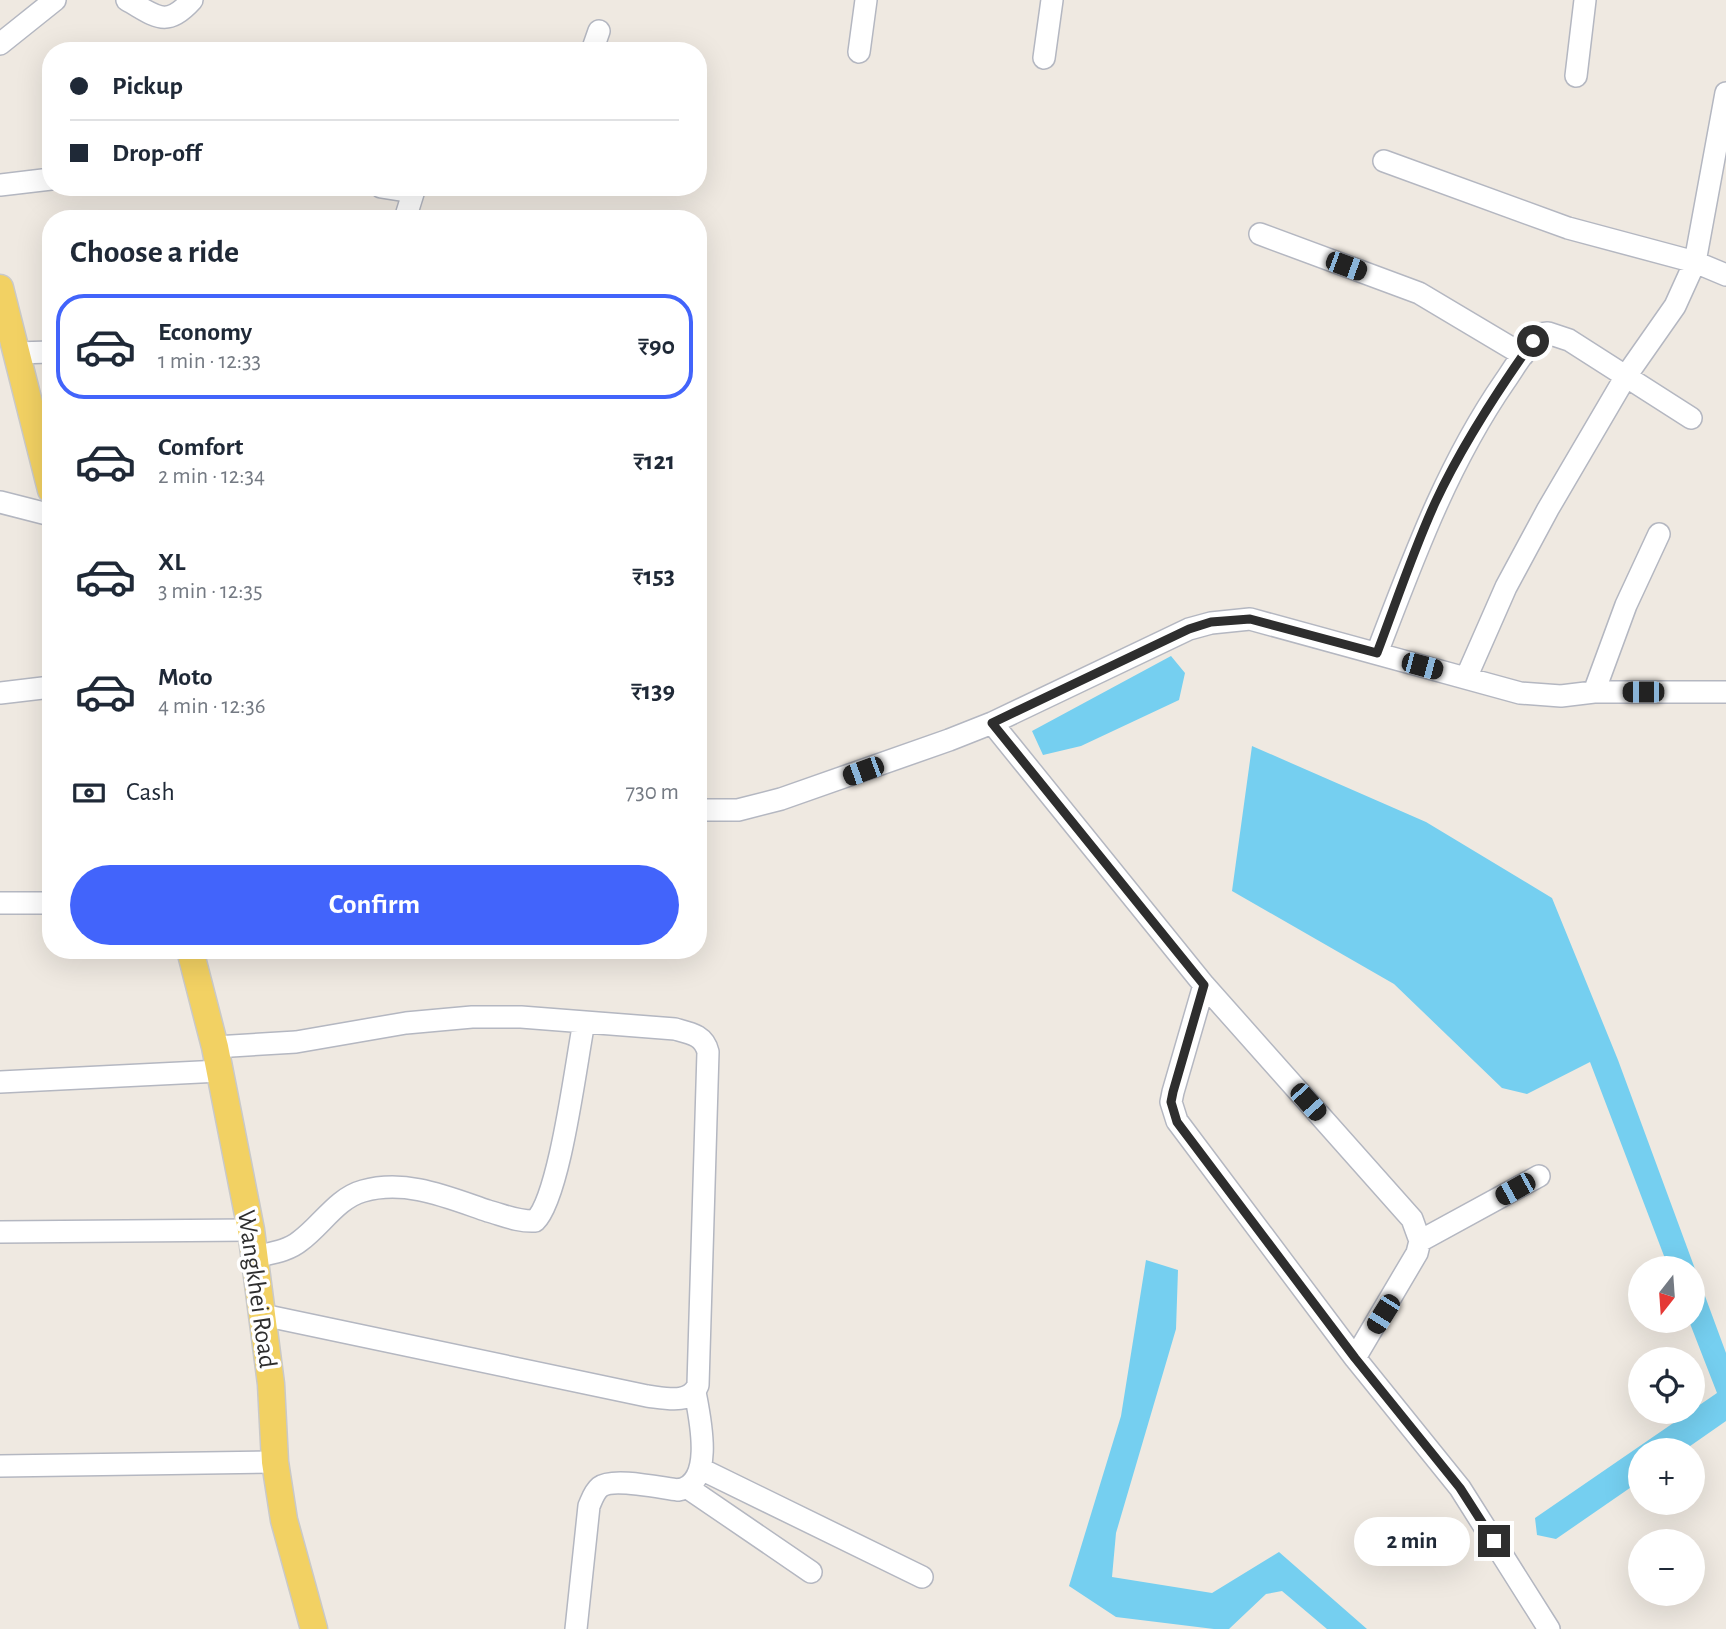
<!DOCTYPE html>
<meta charset="utf-8">
<style>
body{margin:0;font-family:"Alegreya Sans",sans-serif;background:#f6f6f7;color:#1f2937;height:100vh;display:flex;flex-direction:column;font-size:26px;white-space:nowrap}
*{box-sizing:border-box;margin:0}
p{font-size:23px;color:#747a83}
.icon{flex:none;width:38px;height:38px;fill:none;stroke:currentColor;stroke-width:2;stroke-linecap:round;stroke-linejoin:round}
.map{position:relative;flex:1;overflow:hidden}
.drawer{position:absolute;left:42px;top:210px;width:665px;height:749px;display:flex;flex-direction:column;background:#fff;border-radius:28px;box-shadow:0 7px 28px #0002}
.drawer>*{flex:none}
.hud{position:absolute;left:42px;top:42px;width:665px;height:154px;border-radius:28px;box-shadow:0 7px 28px #0002;display:grid;align-content:center;height:154px;padding:0 28px;background:#fff}
.needle{width:46px;rotate:197deg}
.fabs{position:absolute;left:1628px;top:1256px;display:grid;gap:14px}
.fabs a{display:grid;place-items:center;width:77px;height:77px;border-radius:50%;background:#fff;box-shadow:0 7px 28px #0002;font-size:35px}
.end{position:absolute;width:32px;height:32px;margin:-16px;border:9px solid #2e2e2e;background:#fff;box-shadow:0 0 0 4px #fff}
.from{border-radius:50%}
.bubble{position:absolute;height:49px;border-radius:24px;background:#fff;box-shadow:0 7px 28px #0002;font-size:23px;font-weight:600;line-height:49px;text-align:center}
.car{position:absolute;width:21px;height:42px;margin:-21px -10px;border-radius:9px;box-shadow:0 0 5px 2px #0007;background:linear-gradient(#222 24%,#8ab4d8 0 40%,#222 0 76%,#8ab4d8 0 86%,#222 0)}
.hud b{display:flex;align-items:center;gap:24px;height:66px;font-size:26px}
.hud b+b{border-top:2px solid #e0e1e3}
.hud i{width:18px;height:18px;background:#1f2937}
ul{padding:0;list-style:none}
li{display:flex;align-items:center;gap:21px;height:105px;margin:0 14px 10px;padding:0 14px;border:4px solid transparent;border-radius:28px}
li div{flex:1}
li b{display:block;font-size:26px}
li em{font-style:normal;font-weight:600}
li.on{border-color:#4264fb}
li>.icon{width:63px;height:63px;stroke-width:1.5}
h2{padding:0 28px;font-size:32px;line-height:84px}
.pay{display:flex;align-items:center;gap:18px;height:77px;padding:0 28px;font-size:26px}
.pay p{margin-inline-start:auto}
.cta{display:flex;gap:14px;margin-top:auto;padding:14px 28px}
.cta a{flex:1;height:80px;border-radius:42px;background:#4264fb;color:#fff;font-size:28px;font-weight:600;line-height:80px;text-align:center}
.map>svg:first-child{display:block}
.water{fill:#75cff0}
.lines{fill:none;stroke-linecap:round;stroke-linejoin:round}
.minor-casing{stroke:#b4b7c1;stroke-width:24}
.major-casing{stroke:#c9c9c9;stroke-width:29}
.minor{stroke:#fff;stroke-width:21}
.major{stroke:#f2d163;stroke-width:26}
.route{stroke:#2e2e2e;stroke-width:9}
.labels{text-anchor:middle;stroke-width:7;stroke-linejoin:round;paint-order:stroke}
.street-label{font-size:26px;fill:#2e2e2e;stroke:#fff}
</style>
<div class="map">
<svg width="1726" height="1629" viewBox="0 0 1726 1629">
<rect width="100%" height="100%" fill="#efe9e1"/>
<path class="water" d="M 1171,656 L 1185,673 L 1179,700 L 1081,746 L 1043,755 L 1032,731 Z
M 1252,746 L 1426,822 L 1552,898 L 1618,1060 L 1726,1353 L 1726,1421 L 1683,1451 L 1640,1451 L 1640,1481 L 1556,1539 L 1537,1535 L 1535,1518 L 1717,1393 L 1689,1321 L 1692,1321 L 1692,1269 L 1669,1269 L 1590,1062 L 1527,1094 L 1502,1088 L 1394,984 L 1232,891 Z
M 1146,1260 L 1178,1270 L 1176,1329 L 1116,1533 L 1112,1577 L 1212,1593 L 1279,1552 L 1367,1629 L 1327,1629 L 1282,1591 L 1266,1594 L 1229,1629 L 1214,1629 L 1116,1617 L 1069,1586 L 1121,1416 Z"/>
<g class="lines">
<g class="minor-casing">
<path id="minor" d="M 127,0 C 156,16 166,29 192,0
M 0,44 L 55,0
M 592,51 L 599,31
M 859,52 L 866,0
M 1044,58 L 1052,0
M 1576,76 L 1585,0
M 1384,161 L 1568,228 L 1695,262 L 1726,275
M 0,185 L 51,179
M 381,187 L 400,190 L 414,187
M 405,219 L 415,187
M 1260,234 L 1419,293 L 1523,355
M 15,353 L 51,352
M 0,502 L 51,515
M 1377,653 C 1413,559 1447,465 1505,381 C 1516,365 1526,347 1540,334 L 1548,333 L 1569,340 L 1691,418
M 1466,678 L 1506,587 L 1548,509 L 1626,376 L 1675,306 L 1695,262 L 1726,93
M 1594,692 L 1626,605 L 1659,534
M 0,693 L 51,687
M 992,723 L 1204,985 L 1412,1219 L 1420,1241 L 1417,1253 L 1355,1358
M 698,810 L 738,810 L 781,799 L 949,740 L 992,723 L 1189,629 L 1211,623 L 1250,619 L 1520,693 L 1561,696 L 1594,692 L 1726,692
M 0,903 L 51,903
M 1204,985 L 1173,1092 L 1171,1102 L 1177,1121 L 1355,1358 L 1460,1488 L 1549,1629
M 215,1047 L 296,1042 L 406,1023 L 472,1017 L 521,1017 L 675,1029 C 690,1033 704,1035 708,1052 L 698,1385 C 690,1405 665,1398 647,1396 L 263,1315
M 0,1082 L 220,1071
M 0,1232 L 251,1230
M 1420,1241 L 1539,1176
M 255,1257 C 271,1253 288,1251 300,1241 C 321,1226 337,1198 363,1191 C 406,1179 447,1197 488,1211 C 503,1215 518,1222 535,1221 C 560,1197 576,1062 584,1022
M 0,1466 L 275,1462
M 701,1469 L 922,1577
M 688,1488 L 811,1572
M 576,1629 L 589,1506 C 592,1499 594,1492 600,1487 C 613,1477 661,1488 678,1490 C 715,1485 700,1418 695,1392"/>
</g>
<g class="major-casing">
<path id="major" d="M 0,288 L 51,490
M 190,950 L 215,1047 L 251,1230 L 271,1384 L 275,1462 L 284,1520 L 314,1629"/>
</g>
<use href="#minor" class="minor"/>
<use href="#major" class="major"/>
</g>
<g class="lines">
<path class="route" d="M 1494,1541 L 1460,1488 L 1355,1358 L 1177,1122 L 1171,1102 L 1173,1092 L 1204,985 L 992,723 L 1189,629 L 1211,622 L 1250,619 L 1377,653 C 1396,603 1413,551 1435,503 C 1462,445 1496,393 1533,341"/>
</g>
<g class="labels">
<g class="street-label">
<text transform="translate(258 1289) rotate(82)" y="9">Wangkhei Road</text>
</g>
</g>
</svg>
<div class="fabs">
<a><svg class="needle" viewBox="-14 -14 28 28"><path d="M0-13l5 13h-10z" fill="#e53935"/><path d="M0 13l5-13h-10z" fill="#747a83"/></svg></a>
<a><svg class="icon" aria-label="locate" viewBox="0 0 24 24"><circle cx="12" cy="12" r="6"/><path d="M12 2v4M12 18v4M2 12h4M18 12h4"/></svg></a>
<a>+</a>
<a>−</a>
</div>
<i class="end from" style="left:1533px;top:341px"></i>
<i class="end" style="left:1494px;top:1541px"></i>
<div class="bubble" style="left:1354px;top:1517px;width:116px">2 min</div>
<i class="car" style="left:1346px;top:266px;rotate:110deg"></i>
<i class="car" style="left:1422px;top:666px;rotate:105deg"></i>
<i class="car" style="left:1643px;top:692px;rotate:270deg"></i>
<i class="car" style="left:863px;top:771px;rotate:250deg"></i>
<i class="car" style="left:1308px;top:1102px;rotate:138deg"></i>
<i class="car" style="left:1515px;top:1189px;rotate:241deg"></i>
<i class="car" style="left:1383px;top:1314px;rotate:212deg"></i>
<div class="hud">
<b><i class="from"></i>Pickup</b>
<b><i></i>Drop-off</b>
</div>
<section class="drawer">
<h2>Choose a ride</h2>
<ul>
<li class="on"><svg class="icon" aria-label="car" viewBox="0 0 24 24"><path d="M5 17H2v-5l4-1 3-4h7l3 4 3 1v5h-3M9 17h6M6 11h13"/><circle cx="7" cy="17" r="2"/><circle cx="17" cy="17" r="2"/></svg><div><b>Economy</b><p>1 min · 12:33</p></div><em>₹90</em></li>
<li><svg class="icon" aria-label="car" viewBox="0 0 24 24"><path d="M5 17H2v-5l4-1 3-4h7l3 4 3 1v5h-3M9 17h6M6 11h13"/><circle cx="7" cy="17" r="2"/><circle cx="17" cy="17" r="2"/></svg><div><b>Comfort</b><p>2 min · 12:34</p></div><em>₹121</em></li>
<li><svg class="icon" aria-label="car" viewBox="0 0 24 24"><path d="M5 17H2v-5l4-1 3-4h7l3 4 3 1v5h-3M9 17h6M6 11h13"/><circle cx="7" cy="17" r="2"/><circle cx="17" cy="17" r="2"/></svg><div><b>XL</b><p>3 min · 12:35</p></div><em>₹153</em></li>
<li><svg class="icon" aria-label="car" viewBox="0 0 24 24"><path d="M5 17H2v-5l4-1 3-4h7l3 4 3 1v5h-3M9 17h6M6 11h13"/><circle cx="7" cy="17" r="2"/><circle cx="17" cy="17" r="2"/></svg><div><b>Moto</b><p>4 min · 12:36</p></div><em>₹139</em></li>
</ul>
<div class="pay"><svg class="icon" aria-label="cash" viewBox="0 0 24 24"><path d="M3 7h18v10H3z"/><circle cx="12" cy="12" r="2"/></svg>Cash<p>730 m</p></div>
<div class="cta"><a>Confirm</a></div>
</section>
</div>
